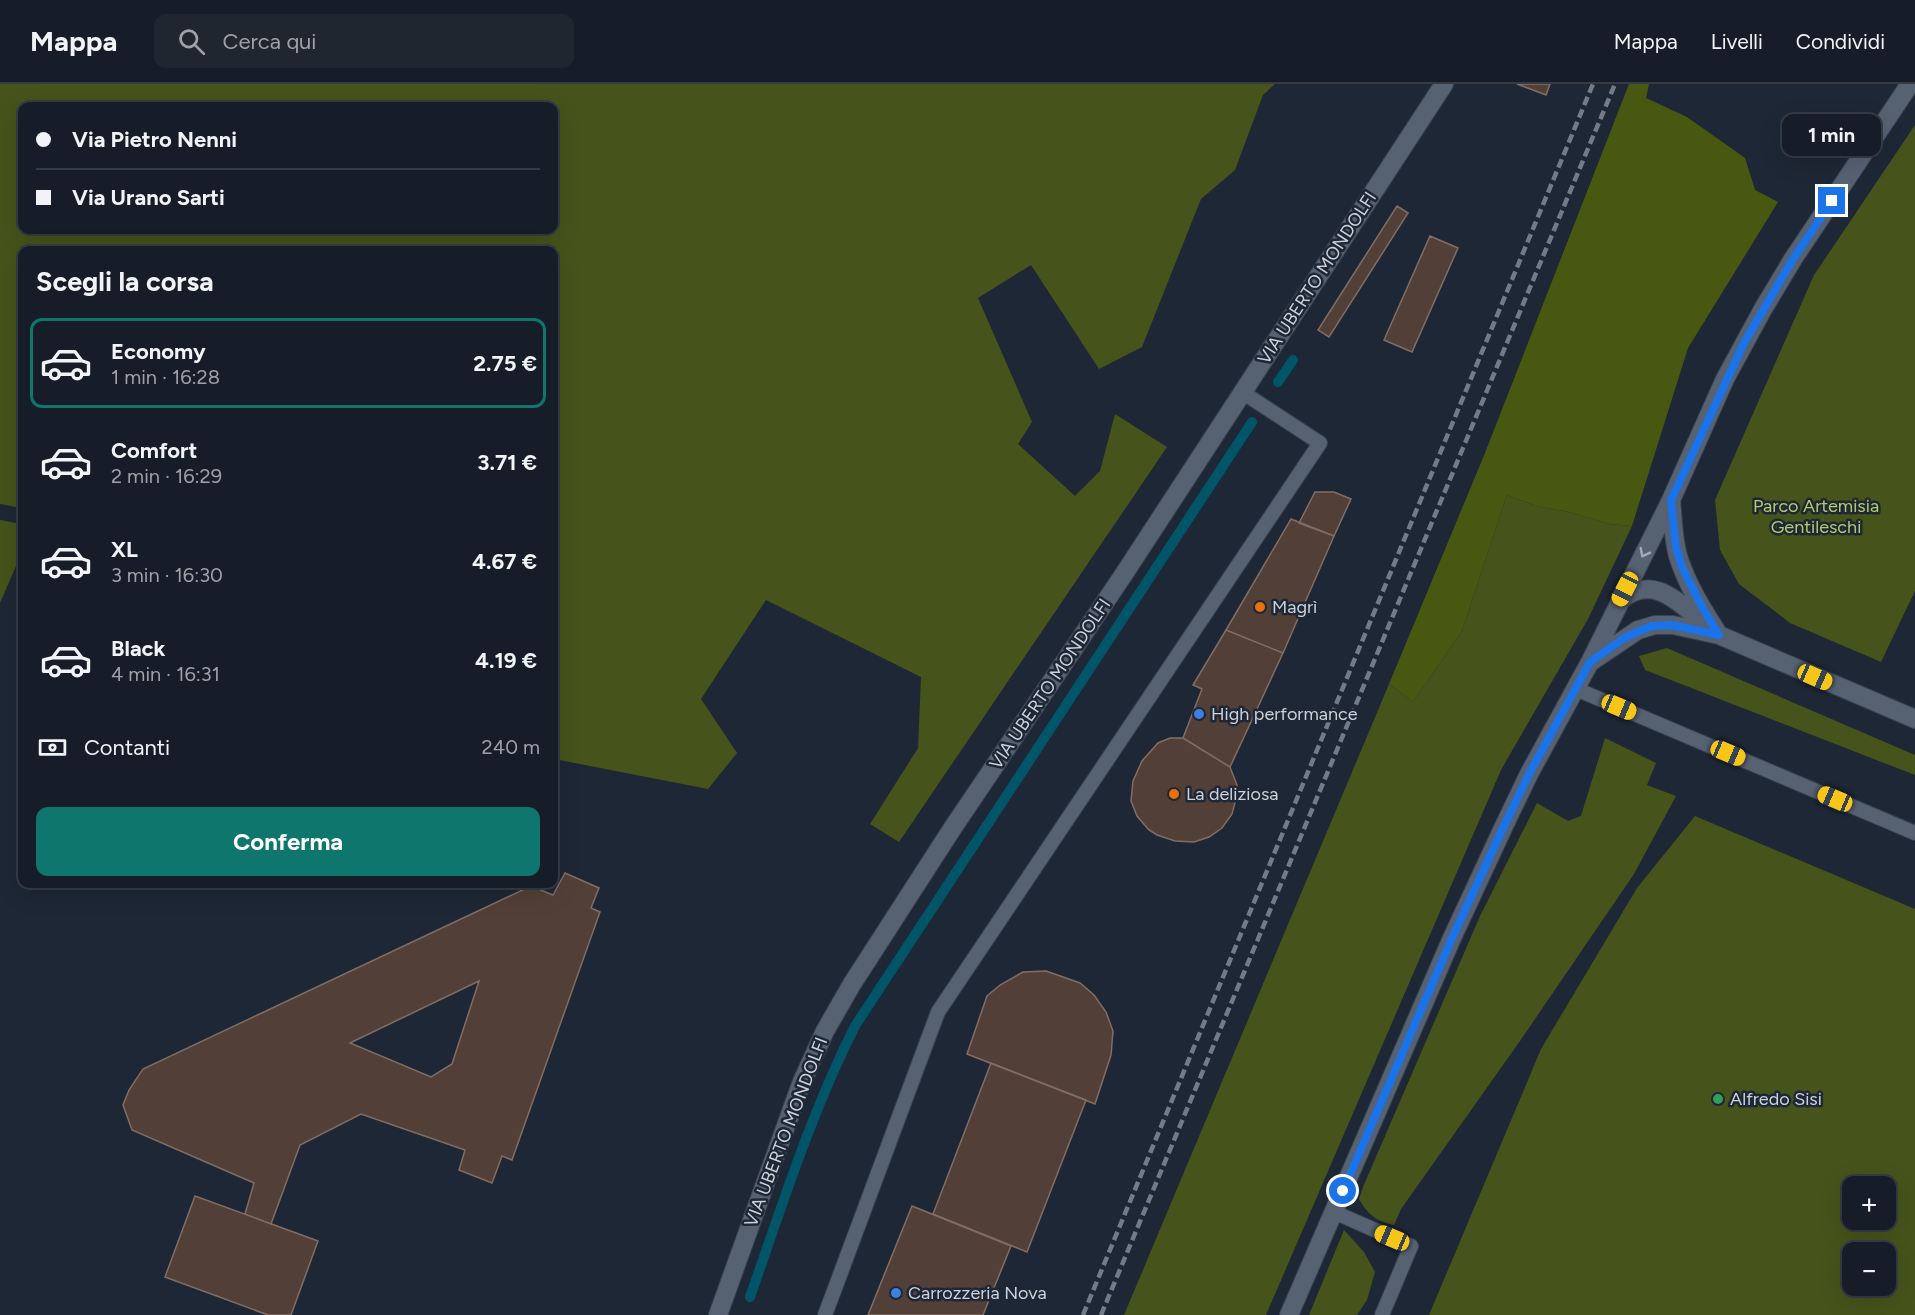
<!DOCTYPE html>
<html lang="it">
<meta charset="utf-8">
<style>
body{margin:0;font-family:Figtree,sans-serif;background:#1f2630;color:#f1f3f6;height:100vh;display:flex;flex-direction:column;font-size:22px;white-space:nowrap}
*{box-sizing:border-box;margin:0}
p{font-size:20px;color:#9ea2a8}
.icon{flex:none;width:33px;height:33px;fill:none;stroke:currentColor;stroke-width:2;stroke-linecap:round;stroke-linejoin:round}
.map{position:relative;flex:1;overflow:hidden}
.drawer{position:absolute;left:18px;top:162px;width:540px;height:642px;display:flex;flex-direction:column;background:#161d28;border-radius:12px;box-shadow:0 6px 24px #0002,0 0 0 2px #353b45}
.drawer>*{flex:none}
.banner{position:absolute;left:18px;top:18px;width:540px;height:132px;border-radius:12px;box-shadow:0 6px 24px #0002,0 0 0 2px #353b45;display:grid;align-content:center;height:132px;padding:0 18px;background:#161d28}
.tools{position:absolute;left:1842px;top:1092px;display:grid;gap:12px}
.tools a{display:grid;place-items:center;width:54px;height:54px;border-radius:12px;background:#161d28;box-shadow:0 6px 24px #0002,0 0 0 2px #353b45;font-size:30px}
.end{position:absolute;width:27px;height:27px;margin:-14px;border:8px solid #1a73e8;background:#fff;box-shadow:0 0 0 3px #fff}
.from{border-radius:50%}
.bubble{position:absolute;height:42px;border-radius:12px;background:#161d28;box-shadow:0 6px 24px #0002,0 0 0 2px #353b45;font-size:20px;font-weight:700;line-height:42px;text-align:center}
.car{position:absolute;width:18px;height:36px;margin:-18px -9px;border-radius:8px;box-shadow:0 0 4px 2px #0007;background:linear-gradient(#f5c518 24%,#345 0 40%,#f5c518 0 76%,#345 0 86%,#f5c518 0)}
.banner b{display:flex;align-items:center;gap:21px;height:57px;font-size:22px}
.banner b+b{border-top:2px solid #353b45}
.banner i{width:15px;height:15px;background:#f1f3f6}
ul{padding:0;list-style:none}
li{display:flex;align-items:center;gap:18px;height:90px;margin:0 12px 9px;padding:0 6px;border:3px solid transparent;border-radius:12px}
li div{flex:1}
li b{display:block;font-size:22px}
li em{font-style:normal;font-weight:700}
li.active{border-color:#0f766e}
li>.icon{width:54px;height:54px;stroke-width:1.5}
h2{padding:0 18px;font-size:27px;line-height:72px}
.pay{display:flex;align-items:center;gap:15px;height:66px;padding:0 18px;font-size:22px}
.pay p{margin-inline-start:auto}
.button{display:flex;gap:12px;margin-top:auto;padding:12px 18px}
.button a{flex:1;height:69px;border-radius:12px;background:#0f766e;color:#fff;font-size:24px;font-weight:700;line-height:69px;text-align:center}
header{display:flex;align-items:center;gap:36px;box-sizing:border-box;height:84px;padding:0 30px;background:#161d28;border-bottom:2px solid #353b45}
header strong{font-size:28px}
nav{display:flex;gap:33px;margin-inline-start:auto;font-size:21px}
.search{width:420px;height:54px;background:#1f2630;display:flex;align-items:center;gap:15px;box-sizing:border-box;padding:0 21px;border-radius:12px;color:#9ea2a8;font-size:22px}
.map>svg:first-child{display:block}
.green{fill:#46531a;fill-rule:evenodd}
.forest{fill:#495811}
.lines{fill:none;stroke-linecap:round;stroke-linejoin:round}
.stream{stroke:#005568;stroke-width:10}
.building{fill:#524038;stroke:#816d64;stroke-width:1.5;fill-rule:evenodd}
.lane-casing{stroke:#3a424e;stroke-width:16}
.street-casing{stroke:#3a424e;stroke-width:20}
.secondary-casing{stroke:#3a424e;stroke-width:20}
.lane{stroke:#566172;stroke-width:14}
.street{stroke:#566172;stroke-width:18}
.secondary{stroke:#566172;stroke-width:18}
.rail{stroke:#737b87;stroke-width:4.5;stroke-dasharray:9 4.5;stroke-linecap:butt}
.oneway{stroke:#a3aab6}
.route{stroke:#1a73e8;stroke-width:8}
.food-dot{fill:#e8710a;stroke:#1e2735;stroke-width:2}
.shop-dot{fill:#3f7fe0;stroke:#1e2735;stroke-width:2}
.leisure-dot{fill:#2e9e5b;stroke:#1e2735;stroke-width:2}
.labels{text-anchor:middle;stroke-width:5;stroke-linejoin:round;paint-order:stroke}
.street-label{font-size:18px;fill:#ccd2db;stroke:#1e2735}
.park-label{font-size:18px;fill:#b4cb6c;stroke:#1e2735}
.poi-label{font-size:18px;fill:#ccd2db;stroke:#1e2735;text-anchor:start}
</style>
<header>
<strong>Mappa</strong>
<div class="search"><svg class="icon" aria-label="search" viewBox="0 0 24 24"><circle cx="10" cy="10" r="6"/><path d="M15 15l6 6"/></svg>Cerca qui</div>
<nav><a>Mappa</a><a>Livelli</a><a>Condividi</a></nav>
</header>
<div class="map">
<svg width="1915" height="1231" viewBox="0 0 1915 1231">
<rect width="100%" height="100%" fill="#1e2735"/>
<path class="green" d="M 0,0 L 1275,0 L 1263,11 L 1235,86 L 1201,115 L 1142,263 L 1099,285 L 1031,181 L 978,214 L 1032,338 L 1018,360 L 1075,412 L 1100,387 L 1115,330 L 1167,363 L 899,758 L 870,740 L 918,664 L 921,593 L 766,516 L 701,615 L 737,669 L 708,705 L 554,675 L 554,166 L 22,166 L 22,424 L 0,420 ZM 22,22 L 554,22 L 554,146 L 22,146 Z
M 1915,41 L 1915,507 L 1881,578 L 1790,539 L 1739,500 L 1720,466 L 1715,416 L 1814,191 Z
M 1507,411 L 1536,422 L 1569,428 L 1610,440 L 1632,442 L 1588,535 L 1501,686 L 1266,1231 L 1124,1231 L 1389,600 L 1413,618 L 1462,547 Z
M 0,436 L 22,440 L 22,468 L 0,519 Z
M 1667,564 L 1915,671 L 1915,691 L 1645,586 L 1639,572 Z
M 1605,654 L 1656,679 L 1647,701 L 1676,712 L 1634,790 L 1520,957 L 1401,1125 L 1394,1141 C 1376,1137 1368,1131 1359,1115 L 1363,1103 L 1480,832 L 1537,719 L 1568,737 L 1581,732 Z
M 1695,732 L 1915,825 L 1915,1231 L 1429,1231 L 1541,965 L 1637,804 ZM 1852,1102 L 1886,1102 L 1886,1136 L 1852,1136 ZM 1852,1168 L 1886,1168 L 1886,1202 L 1852,1202 Z
M 1344,1146 L 1364,1168 L 1375,1188 L 1367,1216 L 1357,1231 L 1309,1231 Z"/>
<path class="forest" d="M 1629,0 L 1649,0 L 1646,14 L 1687,33 L 1745,74 L 1755,106 L 1778,118 L 1688,264 L 1632,442 L 1610,440 L 1569,428 L 1536,422 L 1507,411 L 1462,547 L 1413,618 L 1389,600 L 1485,369 Z"/>
<g class="lines">
<path class="stream" d="M 1278,298 L 1293,276
M 750,1213 C 782,1122 811,1029 855,942 L 1252,338"/>
</g>
<path class="building" d="M 1517,0 L 1550,0 L 1546,11 Z
M 1397,122 L 1408,129 L 1329,253 L 1318,246 Z
M 1430,152 L 1458,164 L 1412,268 L 1384,256 Z
M 1315,408 L 1334,408 L 1351,415 L 1334,452 L 1299,439 Z
M 1291,435 L 1334,452 L 1283,569 L 1226,546 Z
M 1226,546 L 1283,569 L 1230,683 L 1183,654 L 1202,605 L 1193,601 Z
M 1170,654 L 1183,654 L 1230,683 L 1237,701 L 1236,715 L 1232,730 L 1222,744 L 1209,753 L 1194,758 L 1175,757 L 1157,751 L 1149,746 L 1137,732 L 1131,717 L 1133,697 L 1142,677 L 1158,659 Z
M 565,789 L 599,804 L 591,824 L 600,828 L 512,1076 L 502,1072 L 492,1099 L 459,1086 L 465,1066 L 361,1030 L 300,1061 L 271,1140 L 245,1130 L 254,1099 L 132,1046 L 123,1021 L 129,1006 L 143,985 L 531,802 L 553,811 ZM 479,897 L 452,980 L 431,993 L 350,959 Z
M 1046,887 L 1080,899 L 1094,911 L 1106,928 L 1113,947 L 1111,971 L 1095,1020 L 967,970 L 987,912 L 1000,901 L 1023,888 Z
M 991,979 L 1086,1016 L 1027,1168 L 933,1130 Z
M 195,1112 L 318,1157 L 291,1231 L 268,1231 L 165,1193 Z
M 912,1122 L 1011,1162 L 983,1231 L 868,1231 Z"/>
<g class="lines">
<g class="lane-casing">
<path id="lane" d="M 1576,605 L 1915,749
M 1334,1128 L 1411,1162 L 1382,1231
M 825,1231 L 938,928 L 1320,359 L 1242,308"/>
</g>
<g class="street-casing">
<path id="street" d="M 1671,416 C 1673,435 1673,454 1678,472 C 1687,501 1703,526 1719,551
M 1620,517 C 1654,487 1680,521 1708,542
M 1592,577 L 1638,546 L 1655,541 L 1673,541 L 1719,551 L 1915,635
M 1289,1231 L 1452,854 L 1504,742 L 1529,690 L 1590,578 L 1671,416 L 1725,295 L 1763,225 L 1793,175 L 1910,0"/>
</g>
<g class="secondary-casing">
<path id="secondary" d="M 718,1231 L 801,1000 L 825,947 L 852,900 L 952,745 L 1124,490 L 1444,0"/>
</g>
<use href="#lane" class="lane"/>
<use href="#street" class="street"/>
<use href="#secondary" class="secondary"/>
<path class="rail" d="M 1083,1231 L 1593,0
M 1101,1231 L 1615,0"/>
</g>
<defs><path id="oneway-chevron" d="M-2-3.5L2.5 0L-2 3.5" fill="none" stroke-width="1.6" stroke-linecap="round" stroke-linejoin="round" transform="scale(1.5)"/></defs>
<use class="oneway" href="#oneway-chevron" transform="translate(1644 469) rotate(117)"/>
<g class="lines">
<path class="route" d="M 1343,1107 L 1452,854 L 1504,742 L 1529,690 L 1590,578 L 1624,554 L 1651,542 L 1672,541 L 1719,551 L 1703,525 L 1682,483 L 1676,464 L 1671,416 L 1744,259 L 1793,175 L 1832,117"/>
</g>
<g class="food-dot">
<circle cx="1260" cy="523" r="6"/>
<circle cx="1174" cy="710" r="6"/>
</g>
<g class="shop-dot">
<circle cx="1199" cy="630" r="6"/>
<circle cx="896" cy="1209" r="6"/>
</g>
<circle class="leisure-dot" cx="1718" cy="1015" r="6"/>
<g class="labels">
<g class="street-label">
<text transform="translate(1317 194) rotate(-57)" y="6">VIA UBERTO MONDOLFI</text>
<text transform="translate(1050 600) rotate(-56)" y="6">VIA UBERTO MONDOLFI</text>
<text transform="translate(786 1048) rotate(-69)" y="6">VIA UBERTO MONDOLFI</text>
</g>
<g class="park-label">
<text x="1816" y="428">Parco Artemisia<tspan x="1816" dy="21">Gentileschi</tspan></text>
</g>
<g class="poi-label">
<text x="1272" y="529">Magrì</text>
<text x="1211" y="636">High performance</text>
<text x="1186" y="716">La deliziosa</text>
<text x="1730" y="1021">Alfredo Sisi</text>
<text x="908" y="1215">Carrozzeria Nova</text>
</g>
</g>
</svg>
<div class="tools">
<a>+</a>
<a>−</a>
</div>
<i class="end from" style="left:1343px;top:1107px"></i>
<i class="end" style="left:1832px;top:117px"></i>
<div class="bubble" style="left:1782px;top:30px;width:99px">1 min</div>
<i class="car" style="left:1625px;top:505px;rotate:207deg"></i>
<i class="car" style="left:1815px;top:593px;rotate:114deg"></i>
<i class="car" style="left:1619px;top:623px;rotate:113deg"></i>
<i class="car" style="left:1728px;top:669px;rotate:113deg"></i>
<i class="car" style="left:1835px;top:715px;rotate:293deg"></i>
<i class="car" style="left:1392px;top:1154px;rotate:293deg"></i>
<div class="banner">
<b><i class="from"></i>Via Pietro Nenni</b>
<b><i></i>Via Urano Sarti</b>
</div>
<section class="drawer">
<h2>Scegli la corsa</h2>
<ul>
<li class="active"><svg class="icon" aria-label="car" viewBox="0 0 24 24"><path d="M5 17H2v-5l4-1 3-4h7l3 4 3 1v5h-3M9 17h6M6 11h13"/><circle cx="7" cy="17" r="2"/><circle cx="17" cy="17" r="2"/></svg><div><b>Economy</b><p>1 min · 16:28</p></div><em>2.75 €</em></li>
<li><svg class="icon" aria-label="car" viewBox="0 0 24 24"><path d="M5 17H2v-5l4-1 3-4h7l3 4 3 1v5h-3M9 17h6M6 11h13"/><circle cx="7" cy="17" r="2"/><circle cx="17" cy="17" r="2"/></svg><div><b>Comfort</b><p>2 min · 16:29</p></div><em>3.71 €</em></li>
<li><svg class="icon" aria-label="car" viewBox="0 0 24 24"><path d="M5 17H2v-5l4-1 3-4h7l3 4 3 1v5h-3M9 17h6M6 11h13"/><circle cx="7" cy="17" r="2"/><circle cx="17" cy="17" r="2"/></svg><div><b>XL</b><p>3 min · 16:30</p></div><em>4.67 €</em></li>
<li><svg class="icon" aria-label="car" viewBox="0 0 24 24"><path d="M5 17H2v-5l4-1 3-4h7l3 4 3 1v5h-3M9 17h6M6 11h13"/><circle cx="7" cy="17" r="2"/><circle cx="17" cy="17" r="2"/></svg><div><b>Black</b><p>4 min · 16:31</p></div><em>4.19 €</em></li>
</ul>
<div class="pay"><svg class="icon" aria-label="cash" viewBox="0 0 24 24"><path d="M3 7h18v10H3z"/><circle cx="12" cy="12" r="2"/></svg>Contanti<p>240 m</p></div>
<div class="button"><a>Conferma</a></div>
</section>
</div>
